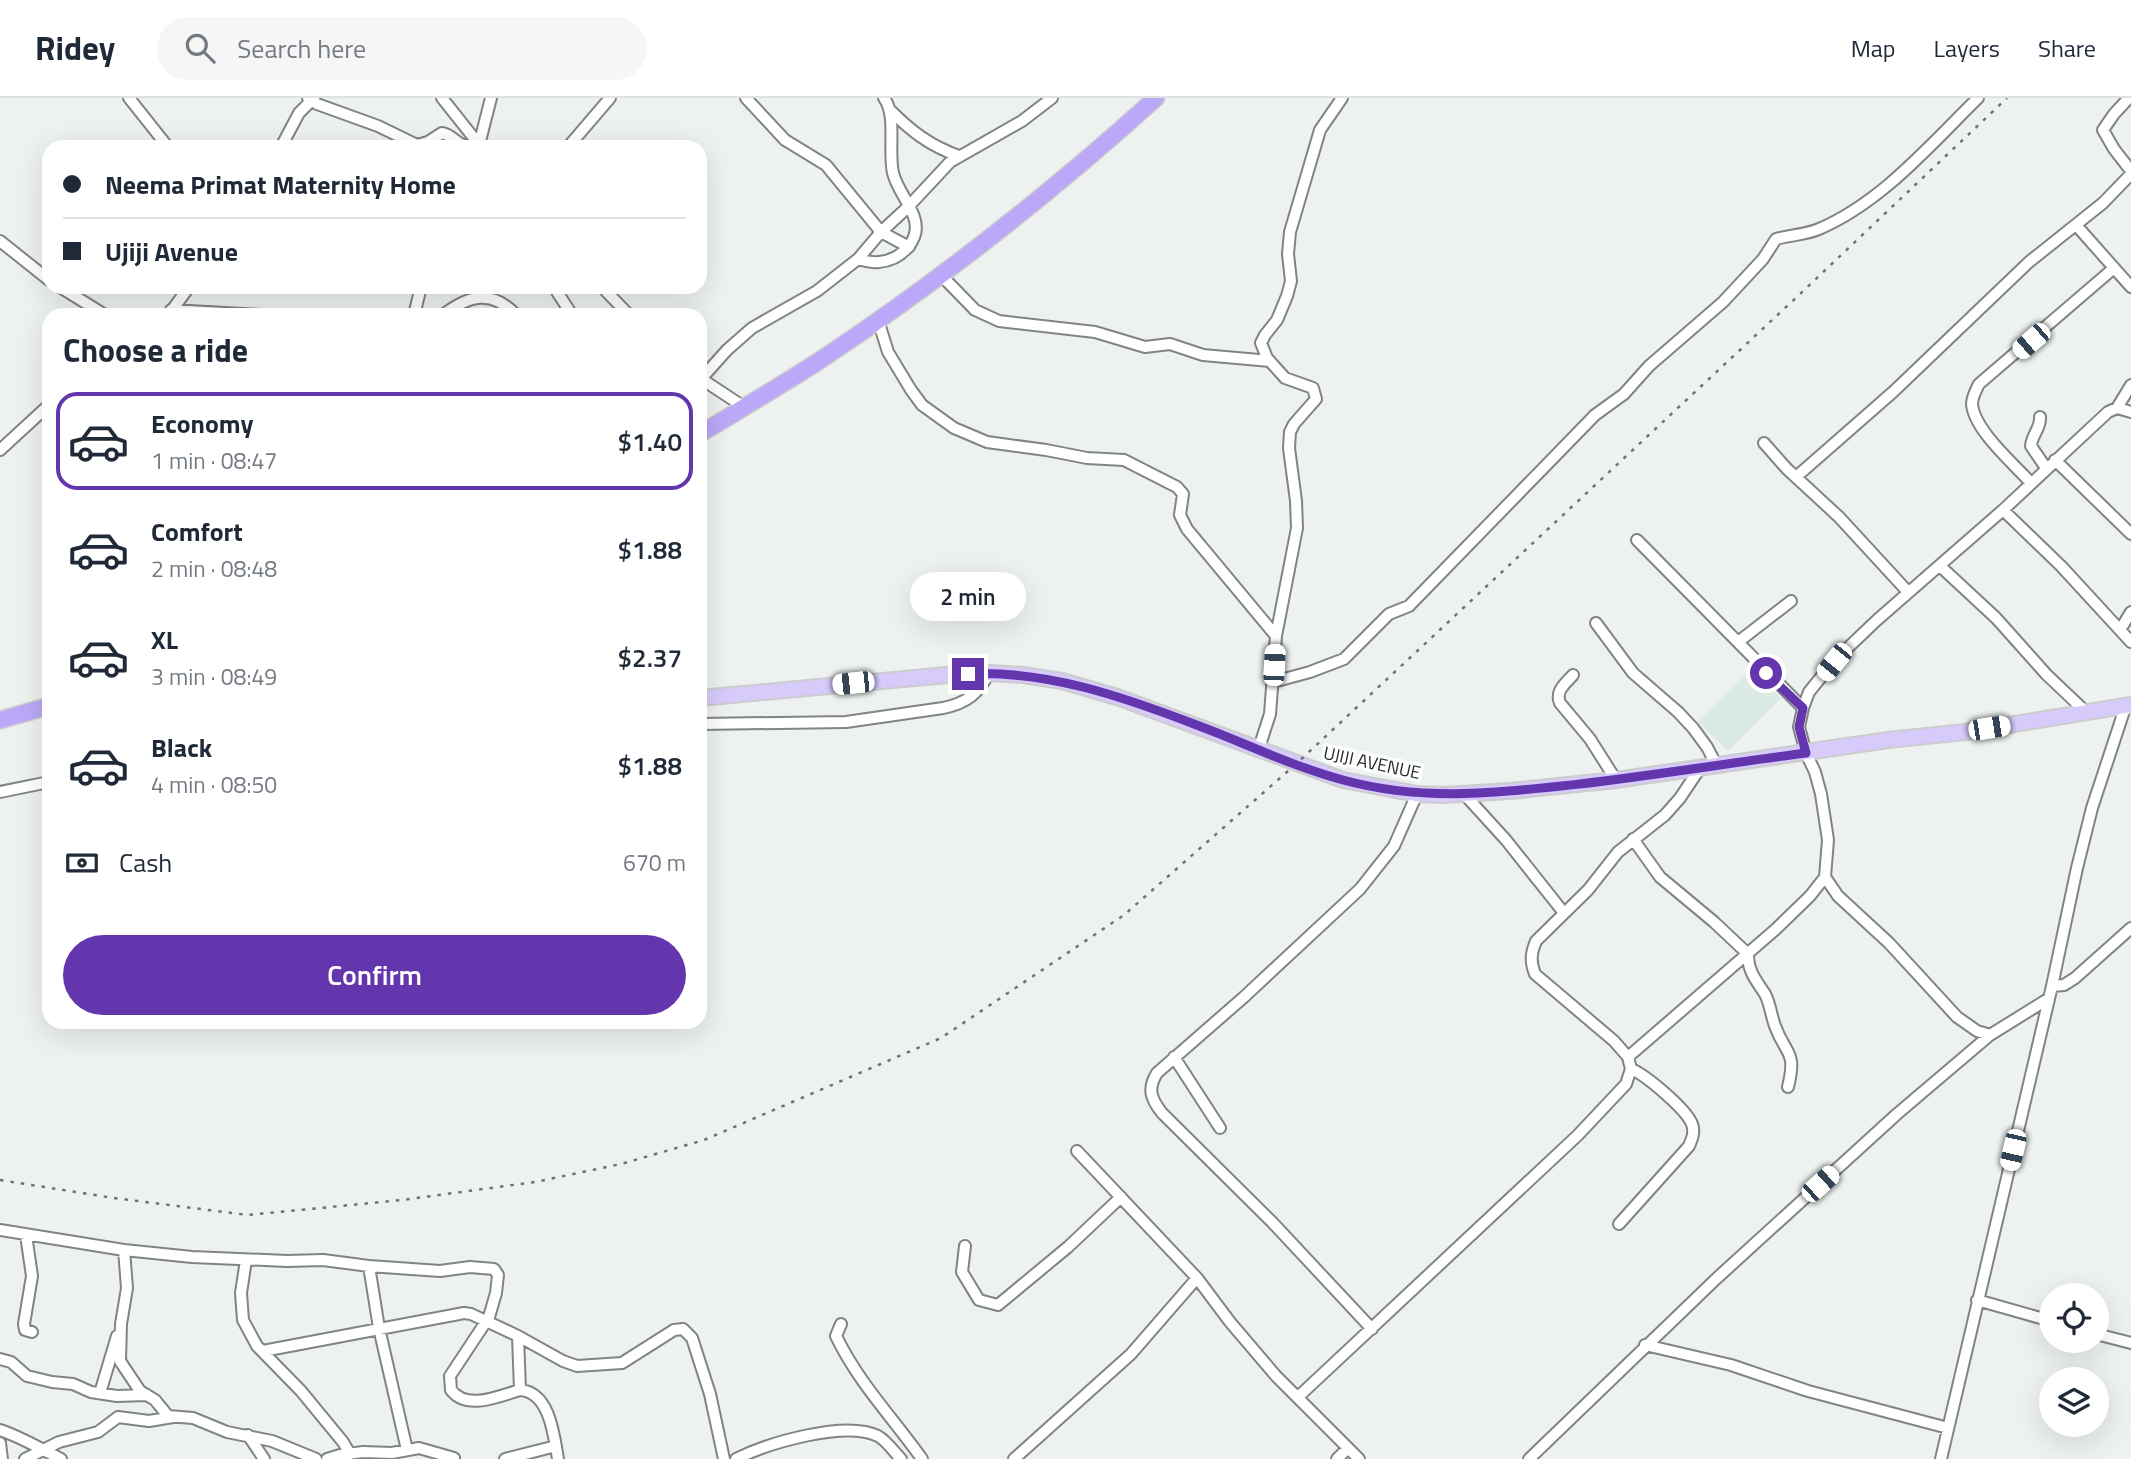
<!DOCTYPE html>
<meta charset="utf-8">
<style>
body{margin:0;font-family:"Titillium Web",sans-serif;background:#f6f6f7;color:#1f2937;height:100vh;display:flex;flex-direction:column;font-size:26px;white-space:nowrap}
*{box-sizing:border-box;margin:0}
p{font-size:23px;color:#747a83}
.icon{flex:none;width:38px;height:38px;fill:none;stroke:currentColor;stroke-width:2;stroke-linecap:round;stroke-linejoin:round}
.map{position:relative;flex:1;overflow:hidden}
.details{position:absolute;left:42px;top:210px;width:665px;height:721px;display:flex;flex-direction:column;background:#fff;border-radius:21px;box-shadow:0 7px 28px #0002}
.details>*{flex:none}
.hud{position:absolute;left:42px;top:42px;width:665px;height:154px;border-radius:21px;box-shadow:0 7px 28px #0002;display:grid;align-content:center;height:154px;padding:0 21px;background:#fff}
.buttons{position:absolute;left:2039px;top:1185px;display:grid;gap:14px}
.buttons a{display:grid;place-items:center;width:70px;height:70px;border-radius:50%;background:#fff;box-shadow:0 7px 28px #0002;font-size:35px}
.end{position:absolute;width:32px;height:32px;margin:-16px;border:9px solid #6336ae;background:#fff;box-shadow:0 0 0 4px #fff}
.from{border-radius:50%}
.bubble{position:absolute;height:49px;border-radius:24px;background:#fff;box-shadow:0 7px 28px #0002;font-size:23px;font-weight:600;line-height:49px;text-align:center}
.car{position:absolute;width:21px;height:42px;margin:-21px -10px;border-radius:9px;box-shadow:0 0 5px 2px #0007;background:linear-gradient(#fff 24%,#345 0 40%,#fff 0 76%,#345 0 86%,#fff 0)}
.hud b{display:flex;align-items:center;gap:24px;height:66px;font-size:26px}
.hud b+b{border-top:2px solid #e0e1e3}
.hud i{width:18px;height:18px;background:#1f2937}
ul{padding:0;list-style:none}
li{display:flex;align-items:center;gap:21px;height:98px;margin:0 14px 10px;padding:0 7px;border:4px solid transparent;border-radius:21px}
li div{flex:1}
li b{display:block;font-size:26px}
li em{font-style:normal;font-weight:600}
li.active{border-color:#6336ae}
li>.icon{width:63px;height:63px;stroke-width:1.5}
h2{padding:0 21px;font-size:32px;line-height:84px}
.pay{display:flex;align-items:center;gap:18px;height:77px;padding:0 21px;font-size:26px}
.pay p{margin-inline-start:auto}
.cta{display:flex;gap:14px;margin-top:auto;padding:14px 21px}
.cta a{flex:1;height:80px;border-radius:42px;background:#6336ae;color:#fff;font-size:28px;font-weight:600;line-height:80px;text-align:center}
header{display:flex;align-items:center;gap:42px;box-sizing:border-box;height:98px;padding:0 35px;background:#fff;border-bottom:2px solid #e0e1e3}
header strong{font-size:33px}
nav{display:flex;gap:38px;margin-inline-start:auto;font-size:24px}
.search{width:490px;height:63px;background:#f6f6f7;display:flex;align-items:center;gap:18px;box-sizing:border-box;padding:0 24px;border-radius:38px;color:#747a83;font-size:26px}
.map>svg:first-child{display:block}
.built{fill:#dceae4}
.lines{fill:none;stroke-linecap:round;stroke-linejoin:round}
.minor-casing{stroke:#808482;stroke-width:14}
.major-casing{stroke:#ccc;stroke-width:18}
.highway-casing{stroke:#ccc;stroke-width:19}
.minor{stroke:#fff;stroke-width:10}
.major{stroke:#d7cbfb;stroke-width:14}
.highway{stroke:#bca8f8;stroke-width:16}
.rail{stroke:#6f7271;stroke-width:2.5;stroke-dasharray:3.5 7;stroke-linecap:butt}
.route{stroke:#6336ae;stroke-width:9}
.labels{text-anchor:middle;stroke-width:7;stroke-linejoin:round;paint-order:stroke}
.street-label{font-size:18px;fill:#292b2a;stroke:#fcfffe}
</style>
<header>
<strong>Ridey</strong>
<div class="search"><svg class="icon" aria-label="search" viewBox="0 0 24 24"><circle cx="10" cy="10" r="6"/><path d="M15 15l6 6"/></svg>Search here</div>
<nav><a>Map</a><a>Layers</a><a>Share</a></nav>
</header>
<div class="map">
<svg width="2131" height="1361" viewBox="0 0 2131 1361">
<rect width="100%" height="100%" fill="#edf2f0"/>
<path class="built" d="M 1751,571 L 1781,600 L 1728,653 L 1698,624 Z"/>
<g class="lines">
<g class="minor-casing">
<path id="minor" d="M 129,0 L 168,49
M 308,0 L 317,6 L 378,28 L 417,47 L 428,44 L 442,35 C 453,37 457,47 468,49
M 442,0 L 481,49
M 746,0 L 785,42 L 826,67 L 881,134 L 909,149
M 2128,1 L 2114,16 L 2103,32 L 2114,51 L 2131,73
M 890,12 C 911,33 930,48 959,58
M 479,47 L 491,0
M 281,49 L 299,15 L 314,0
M 568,49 L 610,0
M 2076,127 L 2131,189
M 0,143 L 49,182
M 858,161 C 865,163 872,165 879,164 C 901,162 922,142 914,119 C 909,104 897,91 893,75 C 888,53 897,17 884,0
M 940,176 L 975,212 L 999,223 L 1095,234 L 1145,249 L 1170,246 L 1203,257 L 1270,263
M 60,189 L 105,217
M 554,189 L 572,217
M 602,189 L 629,217
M 171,212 L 261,217
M 170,215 L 189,189
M 414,217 L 421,189
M 443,217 C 469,197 492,191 516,217
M 878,222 L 888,254 L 911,292 L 922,307 L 954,330 L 987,344 L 1046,352 L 1087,360 L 1124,362 L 1177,389 L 1183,396 L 1180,417 L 1187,431 L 1276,538
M 700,280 L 744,309
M 701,281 L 727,252 L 752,230 L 817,193 L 858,161 L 881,134 L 909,108 L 950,64 L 1022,23 L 1052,0
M 2117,310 L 2131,287
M 2040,319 C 2041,330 2032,336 2031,348 L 2046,370
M 1764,345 L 1787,371 L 1839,419 L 1908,494
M 0,352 L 49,307
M 2055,362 L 2131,436
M 1796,379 L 1893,294 L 2029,164 L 2103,105 L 2131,76
M 2031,385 C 2014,366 1974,332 1972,306 C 1972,299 1976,292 1979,286 L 2114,170
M 2003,412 L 2061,468 L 2131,544
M 1637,442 L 1803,610
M 1940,468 L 1996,520 L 2046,576 L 2086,614
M 1596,525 L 1633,575 L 1678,614 L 1693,630 L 1707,649 L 1717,668
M 2120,532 L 2131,514
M 1738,544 L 1791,503
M 1573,577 C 1565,586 1555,593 1560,605 L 1590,641 L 1616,682
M 1273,584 L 1310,574 L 1344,561 L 1389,516 L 1409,508 L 1595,317 L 1624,296 L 1649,268 L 1723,204 L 1763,161 L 1776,141 C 1790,137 1805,137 1819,131 C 1882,104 1930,47 1978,0
M 700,626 L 846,624 L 943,610 C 967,605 978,596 989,575
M 1258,653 L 1270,616 L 1276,538 L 1297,430 L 1296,403 L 1289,350 L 1290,334 L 1294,326 L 1316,301 L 1313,290 L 1285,280 L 1267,260 L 1261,245 L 1265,237 L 1277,222 L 1287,198 L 1291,183 L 1288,156 L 1290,134 L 1320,32 L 1342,0
M 0,694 L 49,684
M 1465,697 L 1506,742 L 1564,815
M 1633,741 L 1660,779 L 1714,824 L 1748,856 C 1748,874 1756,882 1765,896 C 1770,905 1771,917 1775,928 C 1786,958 1797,952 1788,989
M 1825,779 L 1838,798 L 1889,845 L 1957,919 L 1977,933 L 1990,937
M 2052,888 L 2064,887 L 2075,880 L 2131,830
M 1174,959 L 1220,1030
M 1628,959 L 1776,831 L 1810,798 L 1825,779 L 1828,742 L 1821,696 L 1815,674 L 1806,655 L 1799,629 L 1803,610 L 1809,594 L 1834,563 L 1877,522 L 2003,412 L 2108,314 L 2117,310 L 2131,314
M 1077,1053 L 1197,1180 L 1230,1224 L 1276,1278 L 1359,1361
M 1619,1126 L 1689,1048 C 1692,1041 1695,1034 1692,1026 C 1686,1011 1646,977 1631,971
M 0,1132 L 124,1152 L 192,1159 L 287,1163 L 323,1162 L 369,1168 L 440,1173 L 470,1169 L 494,1171 L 498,1177 L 496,1195 L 489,1219 L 450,1278 L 451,1292 C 467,1313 499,1298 520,1292
M 26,1137 L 32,1178 L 24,1226 L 25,1232 L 32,1234
M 965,1148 L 962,1174 L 979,1202 L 998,1207 L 1068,1149 L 1121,1099
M 124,1152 L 127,1190 L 121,1226 L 120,1263 L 140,1293 L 155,1302 L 168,1318 L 193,1320 L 227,1334 L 272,1343 L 316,1361
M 246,1162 L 241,1195 L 243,1222 L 257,1248 L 301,1293 L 343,1344 L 350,1356
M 369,1168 L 379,1230 L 407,1352
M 1977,1202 L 2051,1223
M 841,1226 L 836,1238 C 858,1284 893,1320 922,1361
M 1372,1231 L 1272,1124 L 1162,1015 C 1151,1001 1147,991 1157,975 L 1244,899 L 1360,791 L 1394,748 L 1417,696
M 2096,1236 L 2131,1245
M 518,1238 L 520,1292 C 550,1294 554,1338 558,1361
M 1645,1247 L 1731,1267 L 1808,1293 L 1948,1330
M 263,1253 L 464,1215 L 471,1216 L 518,1238 L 563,1263 L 577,1268 L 622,1265 L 674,1232 L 683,1231 L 692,1240 L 710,1296 L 724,1361
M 0,1261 L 11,1264 L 27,1278 L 52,1284 L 73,1286 L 91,1294 L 117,1298 L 147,1297
M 100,1295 L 117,1238
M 1298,1299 L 1578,1037 L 1626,986 L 1631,971 L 1628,959 L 1614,943 L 1535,876 C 1530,863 1531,855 1536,843 L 1588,792 L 1618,754 L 1665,717 L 1680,700 L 1700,670
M 0,1332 C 21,1339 41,1351 61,1361
M 248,1337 L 264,1361
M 0,1345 L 2,1361
M 25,1361 L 59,1344 L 98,1334 L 118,1319 L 149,1323 L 173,1319
M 327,1361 L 340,1357 L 363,1354 L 392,1355 L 419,1350 L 454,1360
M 505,1361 L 556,1348
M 736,1361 C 768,1345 845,1322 878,1338 C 887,1343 894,1354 901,1361
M 1014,1361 L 1131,1256 L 1197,1180
M 1337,1361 L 1348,1350
M 1529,1361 L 1717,1180 L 1897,1016 L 1990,937 L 2048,901
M 1941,1361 L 2052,888 L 2077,770 L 2092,710 L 2126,607"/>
</g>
<g class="major-casing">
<path id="major" d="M 700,600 L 947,577 L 989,575 L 1023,577 L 1062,583 L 1117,599 L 1343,682 L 1417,696 L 1443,697 L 1510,693 L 1616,682 L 1888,642 L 1965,634 L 2131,607"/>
</g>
<g class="highway-casing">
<path id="highway" d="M 700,336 C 741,311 782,287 822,261 C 939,183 1051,95 1156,0
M 0,622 L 49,608"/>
</g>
<use href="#minor" class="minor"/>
<use href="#major" class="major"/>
<use href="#highway" class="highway"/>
<path class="rail" d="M 0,1082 L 114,1100 L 248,1117 L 402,1102 L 535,1084 L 621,1066 L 704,1042 L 941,940 L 1124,817 L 1296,666 L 1800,196 L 2007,0"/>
</g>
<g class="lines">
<path class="route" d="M 968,576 C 1046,572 1121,598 1194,626 C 1243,644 1291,668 1343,682 C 1424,704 1497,695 1580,686 C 1655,677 1730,665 1806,655 L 1799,629 L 1803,610 L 1766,575"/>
</g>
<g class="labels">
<g class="street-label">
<text transform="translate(1372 665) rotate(12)" y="6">UJIJI AVENUE</text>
</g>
</g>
</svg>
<div class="buttons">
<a><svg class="icon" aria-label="locate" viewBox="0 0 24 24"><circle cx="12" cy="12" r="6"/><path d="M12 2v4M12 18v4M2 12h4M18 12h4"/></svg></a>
<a><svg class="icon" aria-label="layers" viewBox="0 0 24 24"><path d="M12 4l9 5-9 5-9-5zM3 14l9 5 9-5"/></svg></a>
</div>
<i class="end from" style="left:1766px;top:575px"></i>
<i class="end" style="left:968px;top:576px"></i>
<div class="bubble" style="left:910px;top:474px;width:116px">2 min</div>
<i class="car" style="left:2031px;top:243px;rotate:229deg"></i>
<i class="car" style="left:1834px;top:564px;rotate:219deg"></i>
<i class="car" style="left:1274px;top:567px;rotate:3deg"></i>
<i class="car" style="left:853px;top:585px;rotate:264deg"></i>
<i class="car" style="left:1989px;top:630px;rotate:81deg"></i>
<i class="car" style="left:2013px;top:1052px;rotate:193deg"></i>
<i class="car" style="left:1820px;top:1086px;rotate:48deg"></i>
<div class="hud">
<b><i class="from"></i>Neema Primat Maternity Home</b>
<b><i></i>Ujiji Avenue</b>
</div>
<section class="details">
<h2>Choose a ride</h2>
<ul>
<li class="active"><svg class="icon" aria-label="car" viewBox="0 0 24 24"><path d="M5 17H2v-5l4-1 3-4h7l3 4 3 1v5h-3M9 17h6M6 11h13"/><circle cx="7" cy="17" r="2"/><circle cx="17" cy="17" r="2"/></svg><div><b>Economy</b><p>1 min · 08:47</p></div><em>$1.40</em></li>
<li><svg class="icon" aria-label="car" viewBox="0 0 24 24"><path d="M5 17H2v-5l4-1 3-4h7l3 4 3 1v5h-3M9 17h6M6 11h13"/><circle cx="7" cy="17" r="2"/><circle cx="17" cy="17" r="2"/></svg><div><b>Comfort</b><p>2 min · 08:48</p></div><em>$1.88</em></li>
<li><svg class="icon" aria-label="car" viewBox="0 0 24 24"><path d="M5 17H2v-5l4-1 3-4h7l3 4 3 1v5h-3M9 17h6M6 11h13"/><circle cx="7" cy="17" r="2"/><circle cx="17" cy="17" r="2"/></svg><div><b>XL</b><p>3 min · 08:49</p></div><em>$2.37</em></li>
<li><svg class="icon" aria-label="car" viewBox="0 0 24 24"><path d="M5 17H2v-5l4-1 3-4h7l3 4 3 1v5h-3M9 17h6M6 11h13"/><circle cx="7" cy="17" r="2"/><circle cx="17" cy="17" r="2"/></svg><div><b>Black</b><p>4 min · 08:50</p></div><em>$1.88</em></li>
</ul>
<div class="pay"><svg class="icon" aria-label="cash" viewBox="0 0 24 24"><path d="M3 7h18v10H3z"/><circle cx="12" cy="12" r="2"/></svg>Cash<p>670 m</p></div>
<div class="cta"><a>Confirm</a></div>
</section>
</div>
